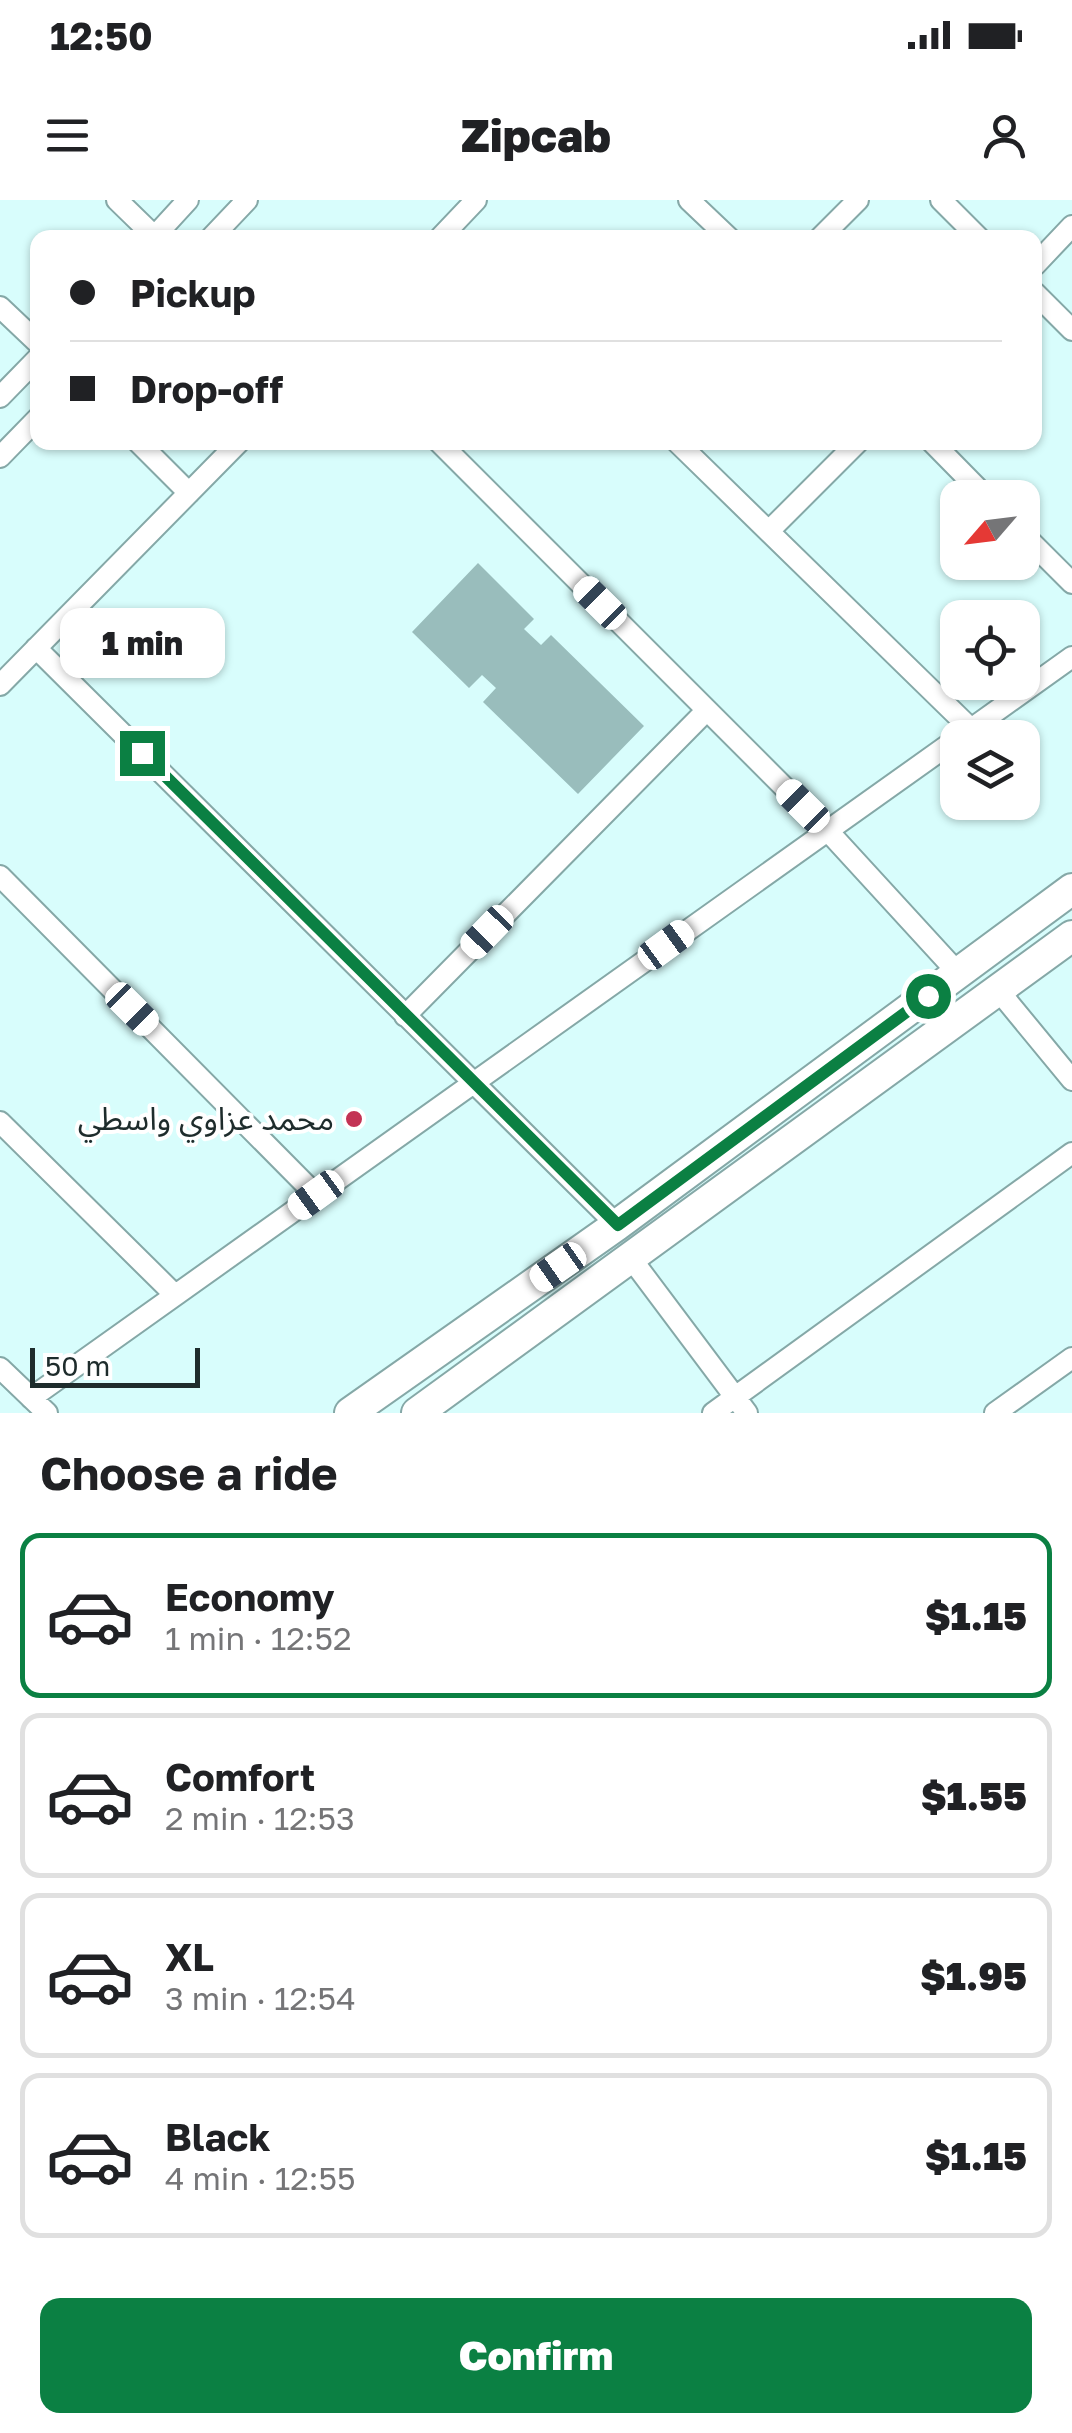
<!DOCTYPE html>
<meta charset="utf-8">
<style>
body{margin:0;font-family:"Golos Text","Noto Sans Arabic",sans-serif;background:#f2f2f2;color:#202124;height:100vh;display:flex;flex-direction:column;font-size:38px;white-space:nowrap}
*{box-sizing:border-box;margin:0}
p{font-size:32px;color:#757577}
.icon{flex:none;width:55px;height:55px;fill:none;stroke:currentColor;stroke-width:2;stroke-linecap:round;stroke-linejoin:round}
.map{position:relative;height:1213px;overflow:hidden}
.details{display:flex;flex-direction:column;background:#fff;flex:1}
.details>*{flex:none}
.top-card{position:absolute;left:30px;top:30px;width:1012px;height:220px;border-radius:20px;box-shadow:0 2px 8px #0004;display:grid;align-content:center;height:220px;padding:0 40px;background:#fff}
.needle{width:65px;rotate:242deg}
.tools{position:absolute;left:940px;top:280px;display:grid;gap:20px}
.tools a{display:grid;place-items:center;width:100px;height:100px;border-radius:20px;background:#fff;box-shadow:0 2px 8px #0004;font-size:50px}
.scale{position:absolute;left:30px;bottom:25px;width:170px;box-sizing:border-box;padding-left:10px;border:5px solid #1e2c2c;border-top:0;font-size:28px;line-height:35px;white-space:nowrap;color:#1e2c2c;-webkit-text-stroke:8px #fff;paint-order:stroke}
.end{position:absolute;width:45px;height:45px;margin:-22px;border:12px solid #0b8043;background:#fff;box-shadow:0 0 0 5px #fff}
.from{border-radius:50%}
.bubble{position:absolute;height:70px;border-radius:20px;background:#fff;box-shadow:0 2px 8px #0004;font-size:32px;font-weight:800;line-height:70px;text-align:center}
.car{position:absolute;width:30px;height:60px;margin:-30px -15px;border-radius:12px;box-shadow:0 0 8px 2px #0007;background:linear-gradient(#fff 24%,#345 0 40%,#fff 0 76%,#345 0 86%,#fff 0)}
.top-card b{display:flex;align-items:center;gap:35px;height:95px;font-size:38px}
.top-card b+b{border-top:2px solid #e0e0e0}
.top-card i{width:25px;height:25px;background:#202124}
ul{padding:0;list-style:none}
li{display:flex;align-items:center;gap:30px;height:165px;margin:0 20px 15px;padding:0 20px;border:5px solid #e0e0e0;border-radius:20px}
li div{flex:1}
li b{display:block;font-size:38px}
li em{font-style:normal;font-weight:800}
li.on{border-color:#0b8043}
li>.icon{width:90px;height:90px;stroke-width:1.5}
h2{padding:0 40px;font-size:45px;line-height:120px}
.button{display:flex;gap:20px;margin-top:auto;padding:20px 40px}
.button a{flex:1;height:115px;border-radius:20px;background:#0b8043;color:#fff;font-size:40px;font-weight:800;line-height:115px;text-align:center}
.status{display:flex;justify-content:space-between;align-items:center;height:70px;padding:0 50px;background:#fff;direction:ltr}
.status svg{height:28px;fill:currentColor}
header{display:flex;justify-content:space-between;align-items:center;height:130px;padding:0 40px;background:#fff;font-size:45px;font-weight:800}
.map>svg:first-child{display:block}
.building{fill:#99bdbc}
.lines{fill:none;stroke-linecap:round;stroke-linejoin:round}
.street-casing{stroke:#85a8a7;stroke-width:24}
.secondary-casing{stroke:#85a8a7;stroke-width:34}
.street{stroke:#fff;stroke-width:20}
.secondary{stroke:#fff;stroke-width:30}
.route{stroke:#0b8043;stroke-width:12}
.poi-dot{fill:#c33354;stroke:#fff;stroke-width:4}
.labels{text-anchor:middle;stroke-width:8;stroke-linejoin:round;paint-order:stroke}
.poi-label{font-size:32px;fill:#1e2c2c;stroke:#fff;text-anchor:end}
</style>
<div class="status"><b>12:50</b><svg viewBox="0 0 49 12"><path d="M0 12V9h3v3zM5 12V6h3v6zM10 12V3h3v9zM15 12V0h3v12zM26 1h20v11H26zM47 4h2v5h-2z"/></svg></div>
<header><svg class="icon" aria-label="menu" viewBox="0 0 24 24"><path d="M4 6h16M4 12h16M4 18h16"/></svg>Zipcab<svg class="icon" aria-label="person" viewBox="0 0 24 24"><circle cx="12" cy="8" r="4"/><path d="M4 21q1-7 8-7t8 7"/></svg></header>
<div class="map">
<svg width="1072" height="1213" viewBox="0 0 1072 1213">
<rect width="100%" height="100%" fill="#d8fdfc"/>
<path class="building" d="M 478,363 L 534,419 L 524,429 L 541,445 L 551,435 L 644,526 L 578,594 L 483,502 L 496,488 L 482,475 L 469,488 L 412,432 Z"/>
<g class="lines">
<g class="street-casing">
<path id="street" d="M 117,0 L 156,38
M 689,0 L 729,38
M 941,0 L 979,38
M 155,36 L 188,0
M 211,38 L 247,0
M 440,38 L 476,0
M 820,38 L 858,0
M 1035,65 L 1072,26
M 1035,93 L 1072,130
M 0,107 L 38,143
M 0,197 L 38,158
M 138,242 L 189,293
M 439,242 L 827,630 L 959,774
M 677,242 L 971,529
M 932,242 L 987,298
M 0,257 L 38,218
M 769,331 L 858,242
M 1022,333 L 1072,383
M 36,448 L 617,1025
M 0,485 L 239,242
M 960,537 L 1072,457
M 0,676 L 316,995
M 998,790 L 1072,880
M 405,816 L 707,510
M 0,922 L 175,1095
M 630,1057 L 747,1213
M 0,1168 L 47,1213
M 31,1198 L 958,538
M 713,1213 L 1072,953
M 995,1213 L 1072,1158"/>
</g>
<g class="secondary-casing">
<path id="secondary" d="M 350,1213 L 617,1025 L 1072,689
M 417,1213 L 1072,736"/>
</g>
<use href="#street" class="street"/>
<use href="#secondary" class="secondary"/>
</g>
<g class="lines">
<path class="route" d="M 142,553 L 618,1025 L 928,796"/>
</g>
<circle class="poi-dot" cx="354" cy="919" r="10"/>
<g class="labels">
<g class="poi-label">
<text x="334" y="930">محمد عزاوي واسطي</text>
</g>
</g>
</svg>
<div class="tools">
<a><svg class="needle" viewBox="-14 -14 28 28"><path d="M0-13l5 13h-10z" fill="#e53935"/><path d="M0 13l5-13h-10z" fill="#757577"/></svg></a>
<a><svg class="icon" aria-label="locate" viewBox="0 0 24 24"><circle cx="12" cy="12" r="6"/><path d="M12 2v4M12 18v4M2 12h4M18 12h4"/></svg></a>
<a><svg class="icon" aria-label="layers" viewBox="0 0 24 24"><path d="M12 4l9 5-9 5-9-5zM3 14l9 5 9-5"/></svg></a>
</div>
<div class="scale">50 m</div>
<i class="end from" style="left:928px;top:796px"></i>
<i class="end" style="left:142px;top:553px"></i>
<div class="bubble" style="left:60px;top:408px;width:165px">1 min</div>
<i class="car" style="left:600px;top:403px;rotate:315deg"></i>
<i class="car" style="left:803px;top:606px;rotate:315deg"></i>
<i class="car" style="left:487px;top:732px;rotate:224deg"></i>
<i class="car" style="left:666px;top:745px;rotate:54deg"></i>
<i class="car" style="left:132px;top:809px;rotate:135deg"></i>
<i class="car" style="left:316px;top:995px;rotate:234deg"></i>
<i class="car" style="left:558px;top:1067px;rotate:235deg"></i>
<div class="top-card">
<b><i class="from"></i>Pickup</b>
<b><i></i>Drop-off</b>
</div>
</div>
<section class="details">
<h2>Choose a ride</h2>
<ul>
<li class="on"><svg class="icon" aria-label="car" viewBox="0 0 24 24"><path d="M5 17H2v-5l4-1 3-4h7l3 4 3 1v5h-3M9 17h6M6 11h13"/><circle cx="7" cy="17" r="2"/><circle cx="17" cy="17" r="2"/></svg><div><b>Economy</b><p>1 min · 12:52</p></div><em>$1.15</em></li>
<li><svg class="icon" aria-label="car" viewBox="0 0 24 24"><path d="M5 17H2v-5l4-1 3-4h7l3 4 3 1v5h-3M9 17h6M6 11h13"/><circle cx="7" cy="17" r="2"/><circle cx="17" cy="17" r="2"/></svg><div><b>Comfort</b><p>2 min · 12:53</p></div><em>$1.55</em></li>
<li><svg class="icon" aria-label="car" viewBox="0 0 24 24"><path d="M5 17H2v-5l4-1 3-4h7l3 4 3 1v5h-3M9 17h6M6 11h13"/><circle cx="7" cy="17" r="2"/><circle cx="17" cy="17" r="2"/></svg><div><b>XL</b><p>3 min · 12:54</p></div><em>$1.95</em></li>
<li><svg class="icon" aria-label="car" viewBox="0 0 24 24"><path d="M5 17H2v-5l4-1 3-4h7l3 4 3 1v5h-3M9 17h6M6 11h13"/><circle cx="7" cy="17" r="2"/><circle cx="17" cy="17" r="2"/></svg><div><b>Black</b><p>4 min · 12:55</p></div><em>$1.15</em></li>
</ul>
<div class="button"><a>Confirm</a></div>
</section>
